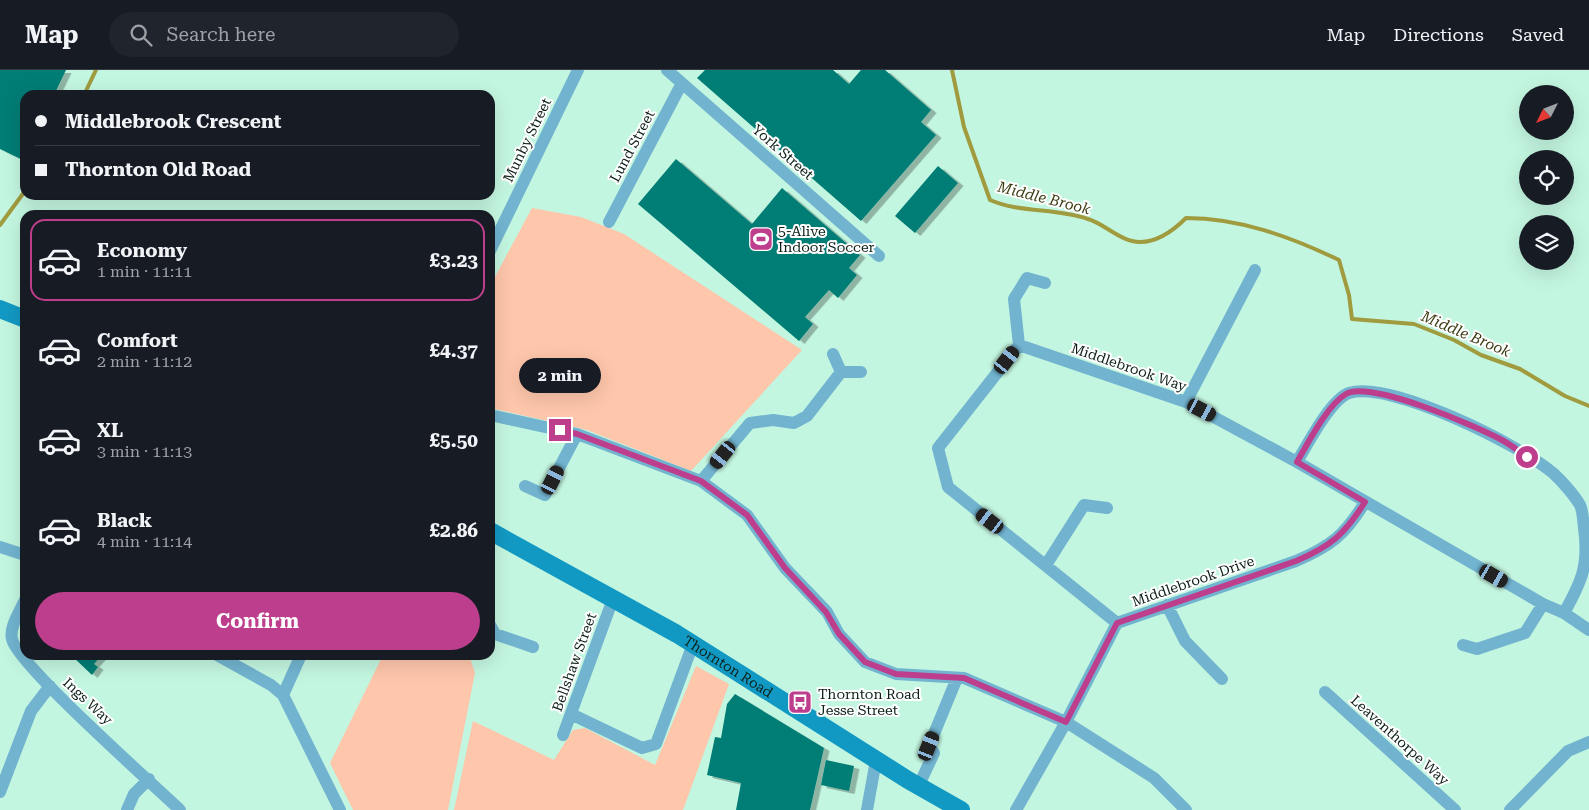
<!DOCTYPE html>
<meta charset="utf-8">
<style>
body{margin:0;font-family:"Roboto Serif",serif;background:#20242c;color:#f1f3f6;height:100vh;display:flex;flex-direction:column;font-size:19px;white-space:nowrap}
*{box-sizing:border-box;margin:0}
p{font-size:16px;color:#9ea1a6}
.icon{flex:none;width:28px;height:28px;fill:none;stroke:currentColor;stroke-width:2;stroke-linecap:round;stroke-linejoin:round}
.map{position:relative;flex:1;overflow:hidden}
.details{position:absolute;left:20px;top:140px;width:475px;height:450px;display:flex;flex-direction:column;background:#171b24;border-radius:15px;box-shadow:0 5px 20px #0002}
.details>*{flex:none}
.guide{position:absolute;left:20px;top:20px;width:475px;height:110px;border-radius:15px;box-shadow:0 5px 20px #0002;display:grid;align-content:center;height:110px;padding:0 15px;background:#171b24}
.needle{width:32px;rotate:228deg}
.tools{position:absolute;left:1519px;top:15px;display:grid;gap:10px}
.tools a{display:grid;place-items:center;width:55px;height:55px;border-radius:50%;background:#171b24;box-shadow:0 5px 20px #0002;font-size:25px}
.end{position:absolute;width:22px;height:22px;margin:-11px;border:6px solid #bd3e8c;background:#fff;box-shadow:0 0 0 2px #fff}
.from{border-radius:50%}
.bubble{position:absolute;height:35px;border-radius:18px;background:#171b24;box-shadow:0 5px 20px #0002;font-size:16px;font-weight:700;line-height:35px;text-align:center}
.car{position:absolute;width:15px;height:30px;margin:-15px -8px;border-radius:6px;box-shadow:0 0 4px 1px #0007;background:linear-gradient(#222 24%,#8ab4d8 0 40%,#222 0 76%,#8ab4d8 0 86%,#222 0)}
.guide b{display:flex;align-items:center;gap:18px;height:48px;font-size:19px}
.guide b+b{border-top:1px solid #363941}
.guide i{width:12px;height:12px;background:#f1f3f6}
ul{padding:9px 0 0;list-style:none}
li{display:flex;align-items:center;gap:15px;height:82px;margin:0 10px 8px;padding:0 5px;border:2px solid transparent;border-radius:15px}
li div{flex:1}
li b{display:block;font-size:19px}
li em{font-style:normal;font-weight:700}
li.current{border-color:#bd3e8c}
li>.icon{width:45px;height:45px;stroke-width:1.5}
.action{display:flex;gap:10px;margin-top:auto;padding:10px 15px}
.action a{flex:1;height:58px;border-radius:30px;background:#bd3e8c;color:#fff;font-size:20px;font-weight:700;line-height:58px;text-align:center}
header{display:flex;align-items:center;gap:30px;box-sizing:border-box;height:70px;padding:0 25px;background:#171b24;border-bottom:1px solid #363941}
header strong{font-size:24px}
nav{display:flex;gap:28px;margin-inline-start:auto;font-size:18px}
.search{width:350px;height:45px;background:#20242c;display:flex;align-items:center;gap:12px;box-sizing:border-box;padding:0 18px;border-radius:28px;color:#9ea1a6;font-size:19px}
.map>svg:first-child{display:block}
.green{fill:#fec6ab}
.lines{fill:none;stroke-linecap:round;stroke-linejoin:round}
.stream{stroke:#a09b3e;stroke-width:4}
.building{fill:#027d75;filter:url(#shadow)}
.street{stroke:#72b4d0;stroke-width:12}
.secondary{stroke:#1299c3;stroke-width:18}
.route{stroke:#bd3e8c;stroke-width:6}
.labels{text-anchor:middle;stroke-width:4;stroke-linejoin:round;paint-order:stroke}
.street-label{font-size:14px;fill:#0b1f17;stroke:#fff}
.poi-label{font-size:14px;fill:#0b1f17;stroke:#fff;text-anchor:start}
.water-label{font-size:15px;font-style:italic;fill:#3e3c14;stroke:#fff}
</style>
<header>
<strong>Map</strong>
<div class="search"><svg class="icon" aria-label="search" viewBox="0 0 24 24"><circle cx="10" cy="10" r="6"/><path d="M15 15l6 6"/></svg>Search here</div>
<nav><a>Map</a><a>Directions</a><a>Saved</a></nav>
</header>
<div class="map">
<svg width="1589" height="740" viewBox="0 0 1589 740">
<defs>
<filter id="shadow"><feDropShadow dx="5.5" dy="3" stdDeviation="0" flood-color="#0004"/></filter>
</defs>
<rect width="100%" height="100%" fill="#c3f6e0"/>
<path class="green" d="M 532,138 L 581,147 L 624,164 L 802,280 L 691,401 L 587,360 L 490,338 L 490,216 Z
M 383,585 L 469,585 L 475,603 L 448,740 L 353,740 L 330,693 Z
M 696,596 L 729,614 L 683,740 L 454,740 L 473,651 L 554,690 L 573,660 L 585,658 L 655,695 Z"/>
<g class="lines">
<path class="stream" d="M 952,0 L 964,57 L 990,130 C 1020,143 1056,138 1088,149 C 1105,154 1121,172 1140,172 C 1159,172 1174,160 1186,148 C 1240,148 1291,167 1339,190 L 1349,225 L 1352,249 L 1414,254 L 1454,270 L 1481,285 L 1520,299 L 1565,326 L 1589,336
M 84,25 L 96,0
M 0,155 L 25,121"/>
</g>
<path class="building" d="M 0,0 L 66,0 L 54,25 L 25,25 L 25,85 L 23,90 L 0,79 Z
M 705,0 L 833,0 L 849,14 L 861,0 L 885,0 L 931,40 L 921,52 L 936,65 L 861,151 L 697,8 Z
M 676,89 L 752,154 L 782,118 L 860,185 L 849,198 L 857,205 L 838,228 L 829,220 L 805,247 L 813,254 L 799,271 L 638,134 Z
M 938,96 L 958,113 L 915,163 L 895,146 Z
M 71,585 L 102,585 L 94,594 L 98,597 L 92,605 Z
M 735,624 L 824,678 L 810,740 L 736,740 L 741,713 L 707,705 L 715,667 L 721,668 L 727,634 Z
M 826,690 L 854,696 L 849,721 L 821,715 Z"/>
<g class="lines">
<path class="street" d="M 667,0 L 879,186
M 609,152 L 682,13
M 490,181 L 578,0
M 1019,275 L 1014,229 L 1027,208 L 1045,213
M 841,302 L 861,302
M 1186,332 L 1255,200
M 490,345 L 577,364 L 701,411 L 747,445 L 785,498 L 827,542 L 839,564 L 865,592 L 896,604 L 964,608 L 1066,652 L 1154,708 L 1186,740
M 1297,392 C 1307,375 1331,329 1349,323 C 1390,310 1520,375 1553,403 C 1562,411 1574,425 1580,435 C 1583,441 1583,451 1584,458 C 1589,495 1582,511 1564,543
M 701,411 L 750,353 L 773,350 L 794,353 L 807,346 L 841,302 L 833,284
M 525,416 L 545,425 L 577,364
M 0,477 L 25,485
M 1046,495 L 1084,435 L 1107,438
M 25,530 C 20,541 9,557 12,569 C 17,594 153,714 180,740
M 1167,535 L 1185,571 L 1222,609
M 1117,553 L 948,417 L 938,378 L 1019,275 L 1186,332 L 1297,392 L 1543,534 L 1564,543 L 1589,560
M 490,555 L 495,564 L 533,577
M 1463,575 L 1477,579 L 1525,563 L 1543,534
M 217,585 L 271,615 L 283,625
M 301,585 L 283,625 L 340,740
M 1325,622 L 1455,740
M 571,644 L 642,678 L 656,674 L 693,574
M 563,665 L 613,529
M 919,715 L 934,683 L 929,676 L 957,608
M 0,722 L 31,641 L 50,616
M 127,740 L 134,724 L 149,709
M 867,740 L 876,690
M 1016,740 L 1066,652 L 1117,553 L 1296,491 C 1331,476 1345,465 1365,432
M 1510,740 L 1568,681 L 1589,672"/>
<g class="secondary">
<path d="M 0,239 L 25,249"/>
<path id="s1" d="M 490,461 L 677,564 L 908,710 L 961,740"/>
</g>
</g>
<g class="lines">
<path class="route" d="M 560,360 L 577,364 L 701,411 L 747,445 L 785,498 L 826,542 L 839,564 L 865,592 L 896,604 L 964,608 L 1066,652 L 1117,553 L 1296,491 C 1331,476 1344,465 1365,432 L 1297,392 C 1308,373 1328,334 1346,324 C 1370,310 1476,356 1502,370 C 1511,375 1519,381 1527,387"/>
</g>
<defs>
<g id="stadium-square" transform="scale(1.25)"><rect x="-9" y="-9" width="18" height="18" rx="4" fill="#bd3e8c" stroke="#fff"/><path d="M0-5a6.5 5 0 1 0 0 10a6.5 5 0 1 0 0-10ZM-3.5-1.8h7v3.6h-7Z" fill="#fff"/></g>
<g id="bus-square" transform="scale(1.25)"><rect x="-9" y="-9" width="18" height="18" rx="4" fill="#bd3e8c" stroke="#fff"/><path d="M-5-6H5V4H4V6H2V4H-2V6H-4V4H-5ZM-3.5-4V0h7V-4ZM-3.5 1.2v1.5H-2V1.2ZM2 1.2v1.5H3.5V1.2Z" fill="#fff"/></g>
</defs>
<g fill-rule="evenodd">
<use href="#stadium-square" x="761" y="169"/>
<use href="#bus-square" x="800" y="632"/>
</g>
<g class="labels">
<g class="street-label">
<text transform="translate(527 70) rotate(-64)" y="5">Munby Street</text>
<text transform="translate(632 76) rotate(-62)" y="5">Lund Street</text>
<text transform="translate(783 82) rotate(41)" y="5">York Street</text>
<text transform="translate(1129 297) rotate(19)" y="5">Middlebrook Way</text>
<text transform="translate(1193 511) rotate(-19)" y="5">Middlebrook Drive</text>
<text transform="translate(574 592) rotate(-70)" y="5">Bellshaw Street</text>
<text dy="5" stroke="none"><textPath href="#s1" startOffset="274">Thornton Road</textPath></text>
<text transform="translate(88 631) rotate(43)" y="5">Ings Way</text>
<text transform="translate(1400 670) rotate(42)" y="5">Leaventhorpe Way</text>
</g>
<g class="poi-label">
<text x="778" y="166">5-Alive<tspan x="778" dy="16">Indoor Soccer</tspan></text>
<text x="818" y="629">Thornton Road<tspan x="818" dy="16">Jesse Street</tspan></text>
</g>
<g class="water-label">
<text transform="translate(1044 128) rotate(14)" y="5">Middle Brook</text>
<text transform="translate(1466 264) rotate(23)" y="5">Middle Brook</text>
</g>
</g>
</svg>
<div class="tools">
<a><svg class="needle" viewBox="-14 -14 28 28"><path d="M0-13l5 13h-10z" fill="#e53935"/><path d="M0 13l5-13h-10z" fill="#9ea1a6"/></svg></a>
<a><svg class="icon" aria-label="locate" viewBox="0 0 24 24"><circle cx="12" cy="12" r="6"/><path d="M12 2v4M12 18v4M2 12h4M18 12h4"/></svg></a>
<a><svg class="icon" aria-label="layers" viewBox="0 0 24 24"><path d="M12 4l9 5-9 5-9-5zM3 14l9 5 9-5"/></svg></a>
</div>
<i class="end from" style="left:1527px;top:387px"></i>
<i class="end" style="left:560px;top:360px"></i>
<div class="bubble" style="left:519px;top:288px;width:82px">2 min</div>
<i class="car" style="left:1007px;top:290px;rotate:38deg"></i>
<i class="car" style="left:1202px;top:340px;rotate:118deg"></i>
<i class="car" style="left:723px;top:385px;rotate:219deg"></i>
<i class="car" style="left:553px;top:410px;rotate:27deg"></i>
<i class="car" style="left:990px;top:451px;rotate:308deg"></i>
<i class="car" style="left:1494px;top:506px;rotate:120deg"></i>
<i class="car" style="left:929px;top:676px;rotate:22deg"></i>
<div class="guide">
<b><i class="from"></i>Middlebrook Crescent</b>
<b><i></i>Thornton Old Road</b>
</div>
<section class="details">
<ul>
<li class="current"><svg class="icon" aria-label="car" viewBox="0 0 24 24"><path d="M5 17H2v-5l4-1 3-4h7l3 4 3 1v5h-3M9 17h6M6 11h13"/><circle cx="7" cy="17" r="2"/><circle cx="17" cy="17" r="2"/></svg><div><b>Economy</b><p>1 min · 11:11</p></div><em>£3.23</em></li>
<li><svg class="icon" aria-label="car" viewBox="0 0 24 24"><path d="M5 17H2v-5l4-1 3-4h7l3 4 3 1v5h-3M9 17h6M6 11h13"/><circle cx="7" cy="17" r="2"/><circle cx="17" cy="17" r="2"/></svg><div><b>Comfort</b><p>2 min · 11:12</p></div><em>£4.37</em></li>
<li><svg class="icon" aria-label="car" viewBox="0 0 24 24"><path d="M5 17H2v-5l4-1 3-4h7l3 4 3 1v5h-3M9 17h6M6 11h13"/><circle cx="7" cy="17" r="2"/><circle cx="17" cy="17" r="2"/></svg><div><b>XL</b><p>3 min · 11:13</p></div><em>£5.50</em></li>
<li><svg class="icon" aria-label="car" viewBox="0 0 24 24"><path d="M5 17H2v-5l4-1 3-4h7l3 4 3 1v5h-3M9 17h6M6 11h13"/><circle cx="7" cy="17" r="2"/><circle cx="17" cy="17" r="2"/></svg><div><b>Black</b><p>4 min · 11:14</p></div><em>£2.86</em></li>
</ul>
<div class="action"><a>Confirm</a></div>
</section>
</div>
